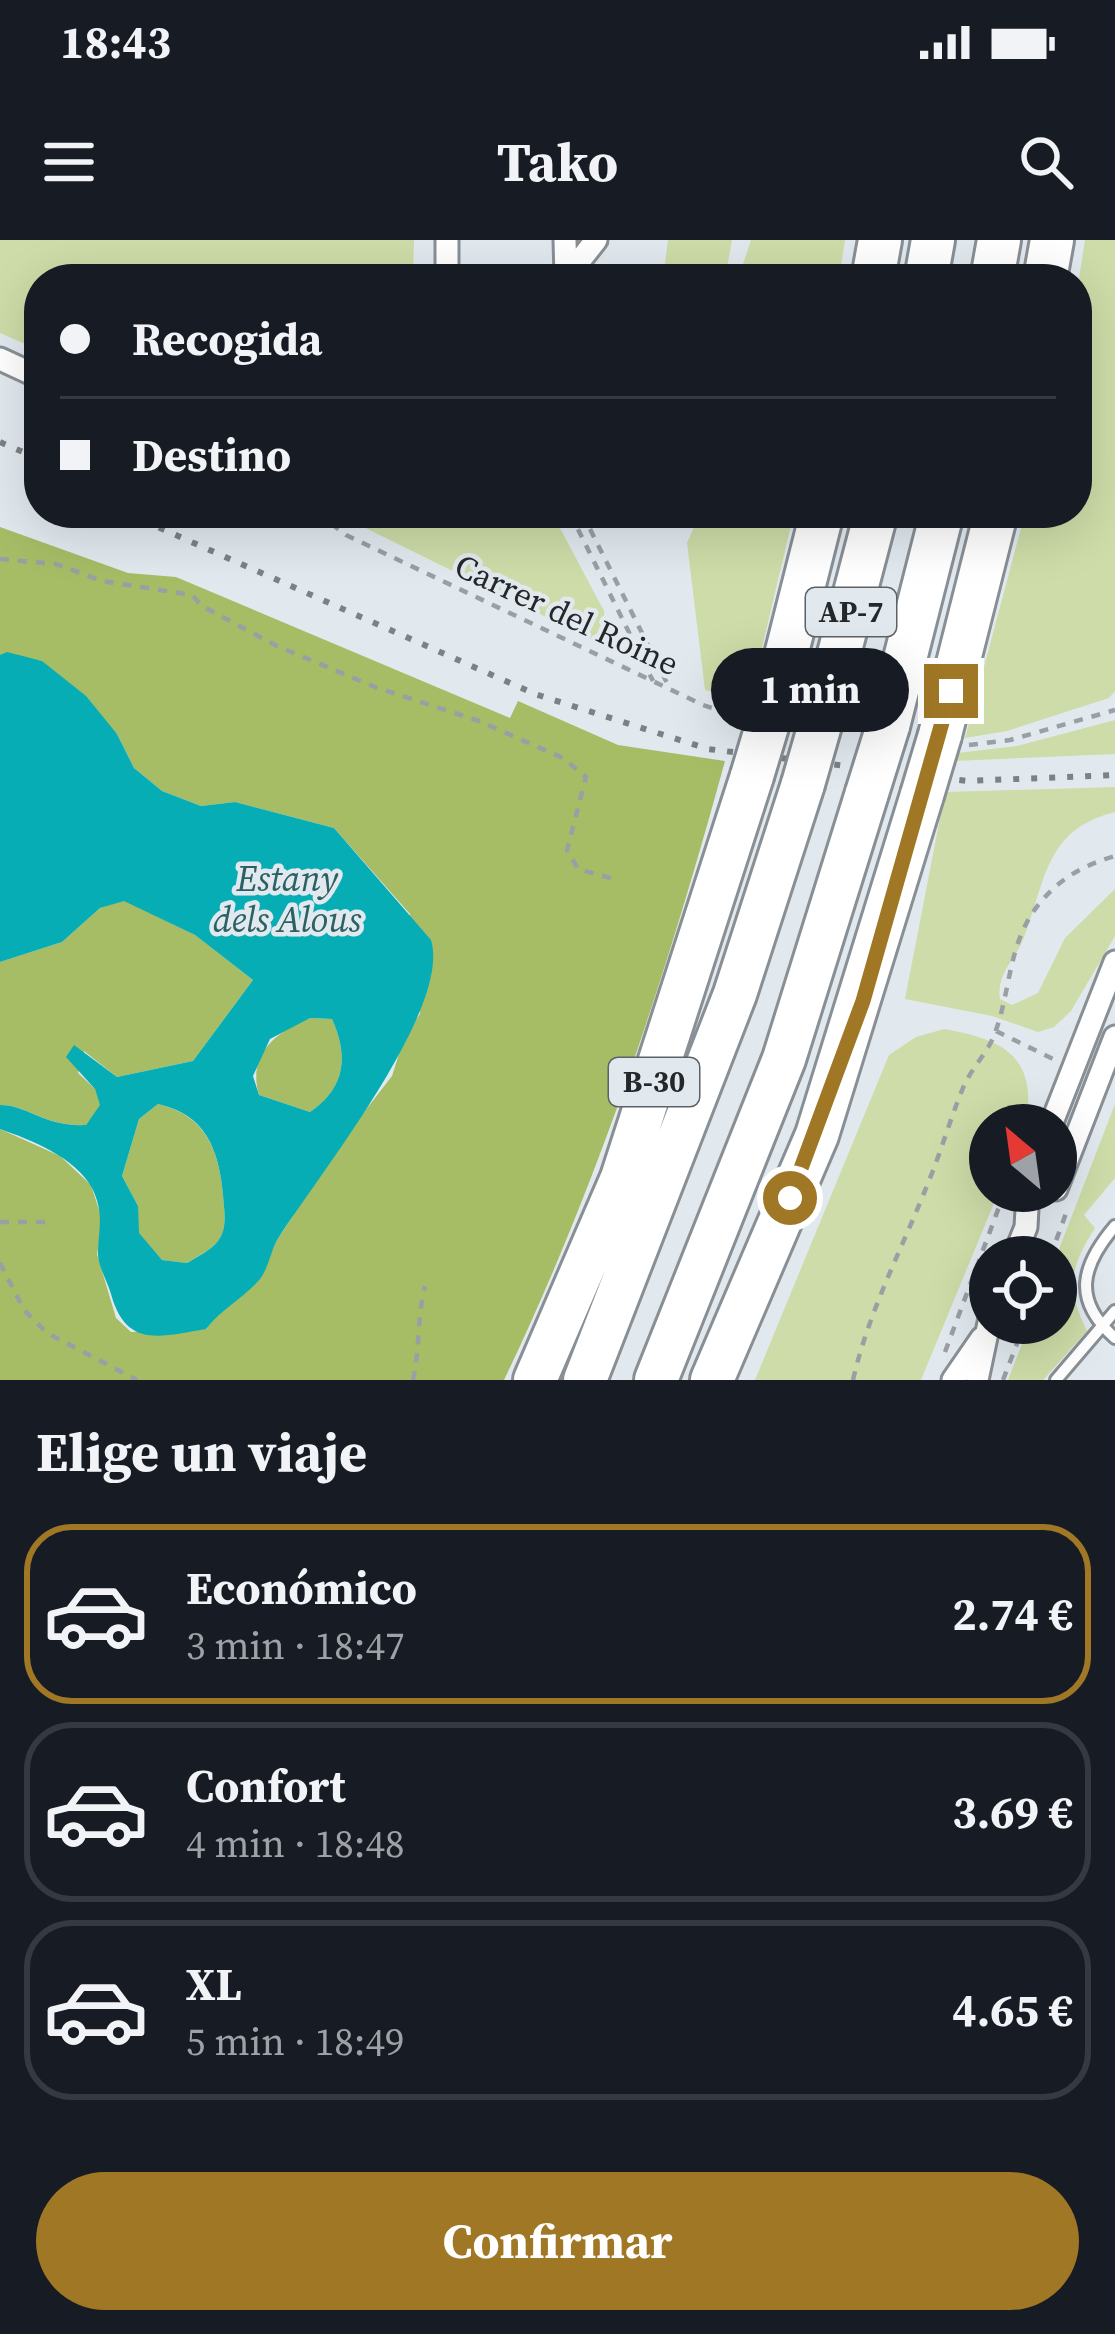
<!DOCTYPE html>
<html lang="es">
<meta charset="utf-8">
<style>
body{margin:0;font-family:"Source Serif 4",serif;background:#20242c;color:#f1f3f6;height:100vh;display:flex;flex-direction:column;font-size:45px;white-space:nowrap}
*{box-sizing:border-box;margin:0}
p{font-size:39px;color:#9ea1a6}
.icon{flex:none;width:66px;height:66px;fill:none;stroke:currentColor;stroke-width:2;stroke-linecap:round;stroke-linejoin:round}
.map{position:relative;height:1140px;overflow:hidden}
.drawer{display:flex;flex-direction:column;background:#171b24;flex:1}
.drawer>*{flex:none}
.hud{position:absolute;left:24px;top:24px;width:1068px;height:264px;border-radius:48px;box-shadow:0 12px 48px #0002;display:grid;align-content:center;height:264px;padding:0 36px;background:#171b24}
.needle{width:78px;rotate:331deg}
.fabs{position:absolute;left:969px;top:864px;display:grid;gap:24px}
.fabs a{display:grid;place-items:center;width:108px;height:108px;border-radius:50%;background:#171b24;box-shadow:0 12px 48px #0002;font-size:60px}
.end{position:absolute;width:54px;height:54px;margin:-27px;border:15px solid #9f7725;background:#fff;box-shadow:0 0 0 6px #fff}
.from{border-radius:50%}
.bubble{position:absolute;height:84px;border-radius:42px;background:#171b24;box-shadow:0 12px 48px #0002;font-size:39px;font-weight:700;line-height:84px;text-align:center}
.hud b{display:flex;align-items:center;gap:42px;height:114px;font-size:45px}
.hud b+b{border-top:3px solid #363941}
.hud i{width:30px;height:30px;background:#f1f3f6}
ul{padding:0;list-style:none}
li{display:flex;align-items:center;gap:36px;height:180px;margin:0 24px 18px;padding:0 12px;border:6px solid #363941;border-radius:48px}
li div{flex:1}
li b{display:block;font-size:45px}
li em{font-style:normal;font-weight:700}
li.current{border-color:#9f7725}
li>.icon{width:108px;height:108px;stroke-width:1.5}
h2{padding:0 36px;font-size:54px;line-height:144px}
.primary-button{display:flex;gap:24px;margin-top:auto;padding:24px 36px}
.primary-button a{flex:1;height:138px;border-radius:72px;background:#9f7725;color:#fff;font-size:48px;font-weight:700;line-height:138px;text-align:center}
.status{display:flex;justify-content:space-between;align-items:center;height:84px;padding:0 60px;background:#171b24;direction:ltr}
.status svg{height:33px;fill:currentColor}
header{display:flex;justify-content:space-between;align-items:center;height:156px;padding:0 36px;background:#171b24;font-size:54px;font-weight:700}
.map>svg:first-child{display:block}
.green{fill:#cddca8}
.forest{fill:#a6bc65}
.water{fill:#06adb5;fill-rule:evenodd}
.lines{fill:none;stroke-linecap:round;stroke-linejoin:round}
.lane-casing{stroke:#888f95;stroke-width:16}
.street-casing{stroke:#888f95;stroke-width:27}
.highway-casing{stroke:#888f95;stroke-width:48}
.path{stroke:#999fa4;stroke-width:4.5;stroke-dasharray:9 9;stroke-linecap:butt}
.lane{stroke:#fff;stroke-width:10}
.street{stroke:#fff;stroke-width:21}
.highway{stroke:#fff;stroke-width:42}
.rail{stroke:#7c8186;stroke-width:6;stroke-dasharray:6 12;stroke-linecap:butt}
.highway-bridge-casing{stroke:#888f95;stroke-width:48;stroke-linecap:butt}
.highway-bridge{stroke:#fff;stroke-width:42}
.route{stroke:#9f7725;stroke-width:15}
.labels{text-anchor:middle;stroke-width:9;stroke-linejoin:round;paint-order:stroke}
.shield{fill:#e1e9ef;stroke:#5d6266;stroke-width:3}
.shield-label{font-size:30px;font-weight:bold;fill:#25282b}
.street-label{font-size:33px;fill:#25282b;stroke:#e1e9ef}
.water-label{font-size:36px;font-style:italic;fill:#2a6164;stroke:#e1e9ef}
</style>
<div class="status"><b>18:43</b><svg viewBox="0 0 49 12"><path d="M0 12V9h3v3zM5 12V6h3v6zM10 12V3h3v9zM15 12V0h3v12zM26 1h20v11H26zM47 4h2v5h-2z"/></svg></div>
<header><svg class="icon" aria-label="menu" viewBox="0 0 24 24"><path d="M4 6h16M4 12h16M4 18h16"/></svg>Tako<svg class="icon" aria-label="search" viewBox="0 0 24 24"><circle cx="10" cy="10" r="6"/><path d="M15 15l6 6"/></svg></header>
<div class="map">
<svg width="1115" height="1140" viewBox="0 0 1115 1140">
<rect width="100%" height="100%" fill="#e1e9ef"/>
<path class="green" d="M 0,0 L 414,0 L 413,39 L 39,39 L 39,110 L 0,93 Z
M 668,0 L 732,0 L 725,39 L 663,39 Z
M 751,0 L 845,0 L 839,39 L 738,39 Z
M 1085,0 L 1115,0 L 1115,451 L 1109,458 L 1007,491 L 965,498 L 1025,273 L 1077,273 L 1077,51 Z
M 335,273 L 552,273 L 604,371 L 605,406 Z
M 700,273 L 794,273 L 749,462 L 705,450 L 687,303 Z
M 1115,480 L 1115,514 L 953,521 L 957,513 L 1017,506 Z
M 1115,547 L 1115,572 C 1043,590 1046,643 1023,700 C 1014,721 996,735 1000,759 L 1012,765 L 1038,753 L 1065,698 L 1115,649 L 1115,696 L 1071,771 L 1054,787 L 1038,792 L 992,776 L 905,759 L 945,552 Z
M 944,789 C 1007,800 1037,818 1026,885 L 990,885 L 990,951 L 999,951 L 921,1140 L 755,1140 L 889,815 L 916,797 Z
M 1115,864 L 1115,938 L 1084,975 L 1095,988 C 1069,1029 1066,1048 1087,1091 L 1043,1140 L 1008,1140 L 1030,1083 L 1056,1083 L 1056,1017 Z"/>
<path class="forest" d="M 0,287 L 128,333 L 176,337 L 510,478 L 518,461 L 618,505 L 725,521 C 667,733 599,942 504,1140 L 0,1140 L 0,889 L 60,916 L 91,945 L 103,982 L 97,1014 L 116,1078 L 131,1092 L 206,1089 L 223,1066 L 260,1038 L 277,1000 L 340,903 L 392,836 L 405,795 L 420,774 L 410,674 L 334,588 L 235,562 L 201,566 L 162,551 L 134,528 L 117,494 L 42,421 L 0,415 Z
M 124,660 L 195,695 L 253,740 L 193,821 L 117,837 L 84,811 L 78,833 L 95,849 L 101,865 L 86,885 C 45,887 28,865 0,865 L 0,722 L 62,702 L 100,668 Z
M 310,778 L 332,779 C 349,817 345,848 310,872 L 259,855 C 247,814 276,792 310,778 Z
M 158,864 C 205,875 219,909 223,955 C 224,970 228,988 218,1001 C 211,1010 196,1017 187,1023 L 162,1020 L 138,993 L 138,966 L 122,936 L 139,879 Z"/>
<path class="water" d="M 7,412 L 42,421 L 86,456 L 117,494 L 134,528 L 162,551 L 201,566 L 235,562 L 334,588 L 431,700 C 452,768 319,935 279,997 C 271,1009 269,1027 260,1039 C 244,1058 222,1068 206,1089 C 159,1097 126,1108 111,1054 C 107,1040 97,1025 98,1011 C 99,986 104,972 92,948 C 75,917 31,900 0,889 L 0,865 C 28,865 44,887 86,885 L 100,865 L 95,849 L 66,817 L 74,805 L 117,837 L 193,821 L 253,740 L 195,695 L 124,661 L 100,668 L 62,702 L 0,722 L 0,415 ZM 310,778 L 332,779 C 349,817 345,848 310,872 L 259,855 L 253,836 L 270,799 ZM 158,864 C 205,874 219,909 223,955 C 224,970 228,988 218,1001 C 211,1010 197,1017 187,1023 L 162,1020 L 139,993 L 138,966 L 122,936 L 139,879 Z"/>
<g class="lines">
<g class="lane-casing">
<path id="lane" d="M 1115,986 C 1081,1026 1072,1060 1115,1098
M 1056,1140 L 1115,1071"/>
</g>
<g class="street-casing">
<path id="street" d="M 565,0 L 566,38
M 566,38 L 596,0
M 447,39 L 447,0
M 0,119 L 39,137
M 1051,885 L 1115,722
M 1056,949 L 1115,797
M 1014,1017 L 1026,987 L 1028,951
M 953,1140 L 982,1098
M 977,1140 L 990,1078"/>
</g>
<g class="highway-casing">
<path id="highway" d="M 873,39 L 880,0
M 926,39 L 933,0
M 992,39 L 999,0
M 1045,39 L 1052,0
M 774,463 L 822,273
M 824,471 L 876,273
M 888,486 L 942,273
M 940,495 L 996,273
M 535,1140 L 622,938 L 752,536
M 585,1140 L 735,754 L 803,544
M 656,1140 L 784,819 L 867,553
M 712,1140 L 817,895 L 922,555"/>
</g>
<path class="path" d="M 317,273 L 346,295 L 703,465 L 737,476
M 570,273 L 653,441
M 582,273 L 668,445
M 0,319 L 56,324 L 102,341 L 192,355 L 202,366 L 277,406 L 375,447 L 479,481 L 563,518 L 586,537 L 567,610 L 578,629 L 614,639
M 969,505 L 1010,500 L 1115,470
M 996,791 L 1055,820
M 0,982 L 48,982
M 1050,1017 L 1068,968
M 0,1023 L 24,1070 L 47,1093 L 137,1140
M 945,1112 L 1005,951
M 413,1140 C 420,1108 417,1078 425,1046
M 853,1140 C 869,1070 902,1009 928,943 C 941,912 950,879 963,848 C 971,828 988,813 995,793 C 1011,750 1008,702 1039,664 C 1060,638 1084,625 1115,616
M 1003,1140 L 1025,1083"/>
<use href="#lane" class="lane"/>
<use href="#street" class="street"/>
<use href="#highway" class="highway"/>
<path class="rail" d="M 0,202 L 39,219
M 126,273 L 535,454 L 708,509 L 967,541 L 1115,535"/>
<g class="highway-bridge-casing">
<path id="highway-bridge" d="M 752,536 L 774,463
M 803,544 L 824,471
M 867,553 L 888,486
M 922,555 L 940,495"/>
</g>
<use href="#highway-bridge" class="highway-bridge"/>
</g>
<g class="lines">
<path class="route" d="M 790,958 L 863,761 L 951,451"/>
</g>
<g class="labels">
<g class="shield">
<rect x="806" y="348" width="90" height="48" rx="9"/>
<rect x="609" y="818" width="90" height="48" rx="9"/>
</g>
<g class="shield-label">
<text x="851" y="382">AP-7</text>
<text x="654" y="852">B-30</text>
</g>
<g class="street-label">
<text transform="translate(567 374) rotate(25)" y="12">Carrer del Roine</text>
</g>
<g class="water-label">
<text x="287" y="651">Estany<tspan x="287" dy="41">dels Alous</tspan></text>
</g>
</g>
</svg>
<div class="fabs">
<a><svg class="needle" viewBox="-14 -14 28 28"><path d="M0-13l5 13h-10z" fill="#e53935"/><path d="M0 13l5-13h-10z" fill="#9ea1a6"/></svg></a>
<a><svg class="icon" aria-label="locate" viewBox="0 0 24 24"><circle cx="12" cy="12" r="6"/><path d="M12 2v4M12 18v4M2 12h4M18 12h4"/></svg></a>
</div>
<i class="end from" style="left:790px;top:958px"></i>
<i class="end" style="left:951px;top:451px"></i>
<div class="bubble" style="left:711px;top:408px;width:198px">1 min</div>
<div class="hud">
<b><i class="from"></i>Recogida</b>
<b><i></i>Destino</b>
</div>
</div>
<section class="drawer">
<h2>Elige un viaje</h2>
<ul>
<li class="current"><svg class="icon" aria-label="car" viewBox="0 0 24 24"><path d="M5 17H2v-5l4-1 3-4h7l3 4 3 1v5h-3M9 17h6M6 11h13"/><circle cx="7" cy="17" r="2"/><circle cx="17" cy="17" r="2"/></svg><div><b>Económico</b><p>3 min · 18:47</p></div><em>2.74 €</em></li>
<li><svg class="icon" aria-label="car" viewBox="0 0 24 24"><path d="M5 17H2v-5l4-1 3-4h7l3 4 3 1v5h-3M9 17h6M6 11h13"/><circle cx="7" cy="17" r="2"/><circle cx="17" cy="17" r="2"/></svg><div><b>Confort</b><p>4 min · 18:48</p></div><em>3.69 €</em></li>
<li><svg class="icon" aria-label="car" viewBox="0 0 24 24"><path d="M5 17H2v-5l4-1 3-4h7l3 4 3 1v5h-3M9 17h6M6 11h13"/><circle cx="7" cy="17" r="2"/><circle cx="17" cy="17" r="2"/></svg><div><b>XL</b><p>5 min · 18:49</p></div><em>4.65 €</em></li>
</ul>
<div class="primary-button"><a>Confirmar</a></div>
</section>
